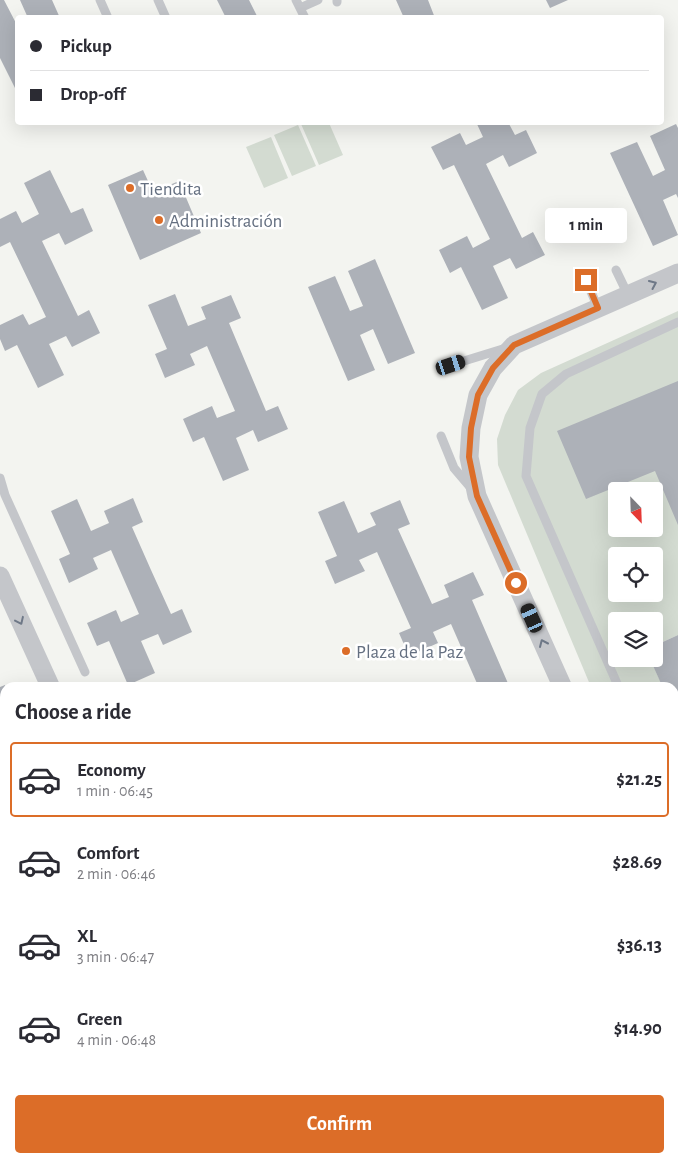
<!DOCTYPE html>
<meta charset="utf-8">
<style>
body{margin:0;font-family:"Alegreya Sans",sans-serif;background:#f7f7f7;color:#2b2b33;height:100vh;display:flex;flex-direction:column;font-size:19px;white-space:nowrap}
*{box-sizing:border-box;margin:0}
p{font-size:16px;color:#7c7c81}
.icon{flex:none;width:28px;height:28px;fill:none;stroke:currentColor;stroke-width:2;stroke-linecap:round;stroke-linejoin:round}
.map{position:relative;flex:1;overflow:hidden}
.details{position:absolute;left:0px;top:682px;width:679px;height:481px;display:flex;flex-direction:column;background:#fff;border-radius:15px 15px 0 0;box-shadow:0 5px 20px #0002}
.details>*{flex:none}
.top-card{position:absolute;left:15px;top:15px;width:649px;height:110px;border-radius:5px;box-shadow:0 5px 20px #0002;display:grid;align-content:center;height:110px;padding:0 15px;background:#fff}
.needle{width:32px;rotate:157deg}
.buttons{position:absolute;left:608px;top:482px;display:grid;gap:10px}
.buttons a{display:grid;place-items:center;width:55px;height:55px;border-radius:5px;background:#fff;box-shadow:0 5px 20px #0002;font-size:25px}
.end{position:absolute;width:22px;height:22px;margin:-11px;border:6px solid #dc6d28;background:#fff;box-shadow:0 0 0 2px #fff}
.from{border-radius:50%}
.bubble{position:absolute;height:35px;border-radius:5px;background:#fff;box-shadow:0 5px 20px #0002;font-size:16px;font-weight:600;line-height:35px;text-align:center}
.car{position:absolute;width:15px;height:30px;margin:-15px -8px;border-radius:6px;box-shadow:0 0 4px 1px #0007;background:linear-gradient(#222 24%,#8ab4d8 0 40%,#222 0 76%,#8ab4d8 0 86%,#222 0)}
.top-card b{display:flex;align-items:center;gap:18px;height:48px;font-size:19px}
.top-card b+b{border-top:1px solid #e1e1e2}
.top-card i{width:12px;height:12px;background:#2b2b33}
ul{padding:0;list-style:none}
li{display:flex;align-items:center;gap:15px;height:75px;margin:0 10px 8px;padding:0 5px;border:2px solid transparent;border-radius:5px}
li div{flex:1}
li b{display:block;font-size:19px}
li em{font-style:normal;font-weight:600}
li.active{border-color:#dc6d28}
li>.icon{width:45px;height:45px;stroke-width:1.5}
h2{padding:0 15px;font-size:22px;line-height:60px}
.action{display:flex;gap:10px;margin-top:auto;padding:10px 15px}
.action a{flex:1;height:58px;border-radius:5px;background:#dc6d28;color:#fff;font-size:20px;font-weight:600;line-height:58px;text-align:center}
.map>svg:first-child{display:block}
.green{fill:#d3dbd1;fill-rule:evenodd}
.building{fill:#adb1b8}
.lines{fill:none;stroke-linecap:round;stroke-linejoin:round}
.secondary-casing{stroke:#b6b9be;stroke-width:29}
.lane{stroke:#c4c6ca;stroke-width:9}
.street{stroke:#c4c6ca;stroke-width:19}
.secondary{stroke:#fff;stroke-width:26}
.oneway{stroke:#6e7887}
.route{stroke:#dc6d28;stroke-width:6}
.poi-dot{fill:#dc6d28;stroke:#fff;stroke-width:2}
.labels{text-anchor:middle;stroke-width:5;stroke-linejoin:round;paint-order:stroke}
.poi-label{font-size:19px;fill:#646f80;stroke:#fff;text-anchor:start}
</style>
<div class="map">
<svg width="678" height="1163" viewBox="0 0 678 1163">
<rect width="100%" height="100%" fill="#f3f4f0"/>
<path class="green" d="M 304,123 L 329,123 L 343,155 L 319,165 L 301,124 Z
M 298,125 L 316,166 L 292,176 L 274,135 Z
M 271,137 L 288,178 L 264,188 L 246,147 Z
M 678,311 L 678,635 L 654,646 L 654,621 L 616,621 L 616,659 L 650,659 L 663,687 L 591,687 L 498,465 L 497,439 L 505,415 L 518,390 L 541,373 ZM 616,491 L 654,491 L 654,529 L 616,529 ZM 616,556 L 654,556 L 654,594 L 616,594 Z
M 674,712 L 678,721 L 678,915 L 674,885 Z
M 678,916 L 678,1163 L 281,1163 L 291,1159 L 674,1159 L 674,937 Z"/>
<path class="building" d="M 0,0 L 4,0 L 18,27 L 18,94 L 0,58 Z
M 20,0 L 52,0 L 60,18 L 28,18 Z
M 217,0 L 249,0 L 258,18 L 226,18 Z
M 396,0 L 428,0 L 435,18 L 404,18 Z
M 546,0 L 568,0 L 550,8 Z
M 476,122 L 508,122 L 515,135 L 526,130 L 537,153 L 509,167 L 503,155 L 486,164 L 522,238 L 533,232 L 545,255 L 516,269 L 510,258 L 493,266 L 508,298 L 482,310 L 461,267 L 450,273 L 439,250 L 467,236 L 473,248 L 490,239 L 454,165 L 443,170 L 431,147 L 460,133 L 466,145 L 483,137 Z
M 676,124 L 678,128 L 678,198 L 676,194 L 663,200 L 678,235 L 653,246 L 610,153 L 637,142 L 653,176 L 665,170 L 650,136 Z
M 50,170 L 71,213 L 83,208 L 93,231 L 65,245 L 59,233 L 42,241 L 78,316 L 89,310 L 100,333 L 72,347 L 66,336 L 49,344 L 64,375 L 38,388 L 17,345 L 5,351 L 0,339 L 0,325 L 23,314 L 29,325 L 46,317 L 10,242 L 0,247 L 0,219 L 16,211 L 22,223 L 39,214 L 24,183 Z
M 143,170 L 153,192 L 179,181 L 201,233 L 140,260 L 108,185 Z
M 375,259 L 415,353 L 388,364 L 373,329 L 360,335 L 375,370 L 348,381 L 308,287 L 335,276 L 350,311 L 363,306 L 348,271 Z
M 175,294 L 188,326 L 206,319 L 201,307 L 231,295 L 241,318 L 229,323 L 266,411 L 278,406 L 288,429 L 258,442 L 253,430 L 236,438 L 249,470 L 223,481 L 204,437 L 193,442 L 183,419 L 212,406 L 217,418 L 235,411 L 207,346 L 190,354 L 195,365 L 165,378 L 155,354 L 167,349 L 148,305 Z
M 678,381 L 678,525 L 655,471 L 586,499 L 557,431 Z
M 133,498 L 143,522 L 132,527 L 151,570 L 171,614 L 182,609 L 192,632 L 163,645 L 158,634 L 141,641 L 155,673 L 128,685 L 109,641 L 97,646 L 87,623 L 116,610 L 121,622 L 139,614 L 111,550 L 93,558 L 98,569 L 69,583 L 59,559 L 70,554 L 51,511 L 77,499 L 91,531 L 109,523 L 104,511 Z
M 400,500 L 410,524 L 398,529 L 432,604 L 449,597 L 444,585 L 473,572 L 484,595 L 472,600 L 510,688 L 479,688 L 451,624 L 433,632 L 438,643 L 409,656 L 399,633 L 411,628 L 377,552 L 359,560 L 365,571 L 335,584 L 325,561 L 337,556 L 318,512 L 344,501 L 358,533 L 376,525 L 370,513 Z
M 678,635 L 678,721 L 674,712 L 674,688 L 663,688 L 650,659 L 654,659 L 654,646 Z
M 5,685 L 5,999 L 0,1001 L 0,687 Z
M 72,1159 L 98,1159 L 100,1163 L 73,1163 Z"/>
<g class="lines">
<g class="secondary-casing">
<path id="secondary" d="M 0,1125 L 5,1133
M 20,1159 L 22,1163"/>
</g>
<path class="lane" d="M 100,0 L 108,18
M 158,0 L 166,18
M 296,0 L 305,18
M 337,0 L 337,2
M 300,8 L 318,0
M 616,270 L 628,295
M 586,280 L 598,308
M 451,365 L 506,348
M 441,436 L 454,468 L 471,488
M 0,478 L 5,495 L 85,672
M 619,688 L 526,476 L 530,428 L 542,394 L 566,374 L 678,322
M 674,813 L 678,823
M 674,1003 L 678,997
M 674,1072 L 678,1081
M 139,1159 L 141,1163
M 196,1159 L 198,1163
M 54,1163 L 61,1159
M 444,1163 L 449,1159"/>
<path class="street" d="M 0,576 L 51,688
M 563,688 L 477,496 L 469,457 L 471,428 L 478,395 L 493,368 L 514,345 L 678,273"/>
<use href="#secondary" class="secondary"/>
</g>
<defs><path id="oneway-chevron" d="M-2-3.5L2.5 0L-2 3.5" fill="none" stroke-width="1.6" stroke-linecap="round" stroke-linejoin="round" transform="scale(1.25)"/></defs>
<g class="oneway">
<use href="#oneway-chevron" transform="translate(653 284) rotate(-24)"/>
<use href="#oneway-chevron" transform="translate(20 621) rotate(65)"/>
<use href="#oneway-chevron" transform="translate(543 643) rotate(-114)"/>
</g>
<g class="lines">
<path class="route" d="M 516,583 L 477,496 L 469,457 L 471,428 L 478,395 L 493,368 L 514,345 L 598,308 L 586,280"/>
</g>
<g class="poi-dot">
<circle cx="130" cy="188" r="5"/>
<circle cx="159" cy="220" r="5"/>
<circle cx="346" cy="651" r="5"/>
</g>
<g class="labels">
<g class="poi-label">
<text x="140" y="195">Tiendita</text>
<text x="169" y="227">Administración</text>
<text x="356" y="658">Plaza de la Paz</text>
</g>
</g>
</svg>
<div class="buttons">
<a><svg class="needle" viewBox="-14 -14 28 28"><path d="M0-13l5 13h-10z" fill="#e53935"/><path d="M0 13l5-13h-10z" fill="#7c7c81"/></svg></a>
<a><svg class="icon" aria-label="locate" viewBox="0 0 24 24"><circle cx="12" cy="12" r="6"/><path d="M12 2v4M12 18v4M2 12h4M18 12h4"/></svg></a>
<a><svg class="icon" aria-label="layers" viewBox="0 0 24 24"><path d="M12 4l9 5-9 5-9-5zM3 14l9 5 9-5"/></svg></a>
</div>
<i class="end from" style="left:516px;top:583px"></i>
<i class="end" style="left:586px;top:280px"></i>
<div class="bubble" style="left:545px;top:208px;width:82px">1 min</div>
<i class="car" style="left:451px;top:365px;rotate:72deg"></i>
<i class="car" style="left:532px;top:618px;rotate:336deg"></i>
<div class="top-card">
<b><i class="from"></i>Pickup</b>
<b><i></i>Drop-off</b>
</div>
<section class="details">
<h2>Choose a ride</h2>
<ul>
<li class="active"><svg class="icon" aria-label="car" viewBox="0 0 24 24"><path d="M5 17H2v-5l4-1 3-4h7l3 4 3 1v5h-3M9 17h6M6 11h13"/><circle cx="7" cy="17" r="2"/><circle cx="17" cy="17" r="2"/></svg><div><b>Economy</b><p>1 min · 06:45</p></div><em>$21.25</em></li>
<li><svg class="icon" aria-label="car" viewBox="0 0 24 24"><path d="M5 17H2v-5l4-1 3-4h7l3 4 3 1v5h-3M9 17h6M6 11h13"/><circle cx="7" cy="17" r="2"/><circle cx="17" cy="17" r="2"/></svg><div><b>Comfort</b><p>2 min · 06:46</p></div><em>$28.69</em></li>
<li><svg class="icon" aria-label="car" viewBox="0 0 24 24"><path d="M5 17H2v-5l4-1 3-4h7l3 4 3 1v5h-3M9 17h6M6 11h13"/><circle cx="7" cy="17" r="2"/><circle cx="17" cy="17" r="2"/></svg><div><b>XL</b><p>3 min · 06:47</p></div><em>$36.13</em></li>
<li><svg class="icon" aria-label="car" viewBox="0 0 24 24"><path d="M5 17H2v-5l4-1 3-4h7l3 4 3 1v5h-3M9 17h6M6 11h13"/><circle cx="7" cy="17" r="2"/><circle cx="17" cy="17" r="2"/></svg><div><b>Green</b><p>4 min · 06:48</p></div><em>$14.90</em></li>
</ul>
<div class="action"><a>Confirm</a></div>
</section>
</div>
